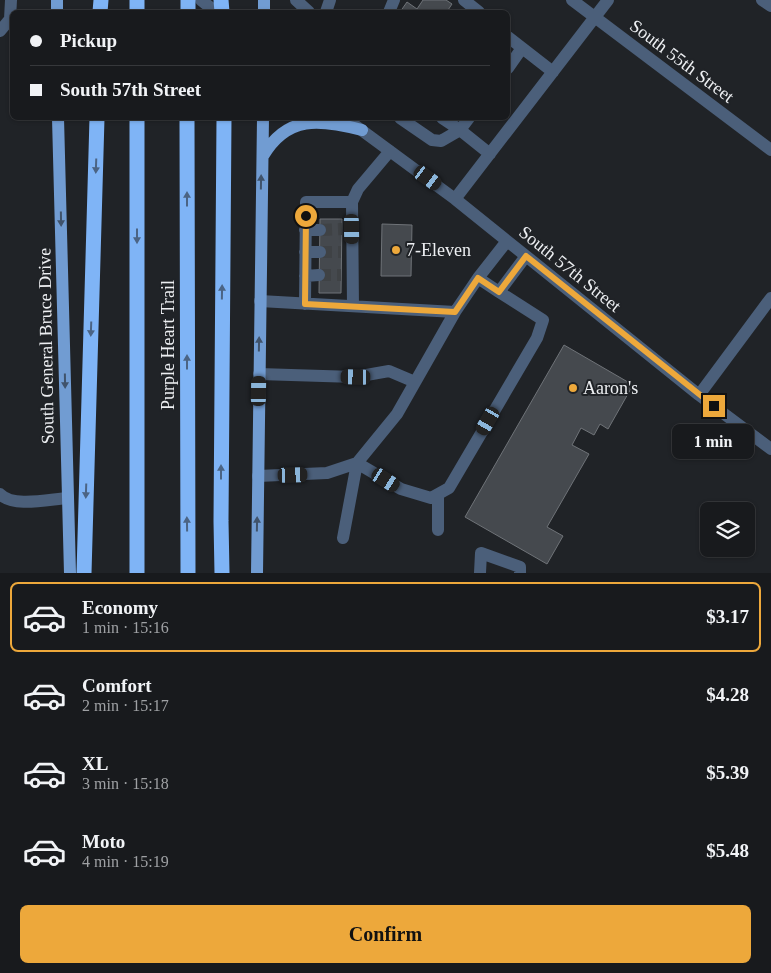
<!DOCTYPE html>
<meta charset="utf-8">
<style>
body{margin:0;font-family:"Times New Roman",serif;background:#212326;color:#f1f3f6;height:100vh;display:flex;flex-direction:column;font-size:19px;white-space:nowrap}
*{box-sizing:border-box;margin:0}
p{font-size:16px;color:#9fa1a4}
.icon{flex:none;width:28px;height:28px;fill:none;stroke:currentColor;stroke-width:2;stroke-linecap:round;stroke-linejoin:round}
.map{position:relative;height:573px;overflow:hidden}
.panel{display:flex;flex-direction:column;background:#181a1d;flex:1}
.panel>*{flex:none}
.guide{position:absolute;left:10px;top:10px;width:500px;height:110px;border-radius:8px;box-shadow:0 1px 4px #0004,0 0 0 1px #36383b;display:grid;align-content:center;height:110px;padding:0 20px;background:#181a1d}
.fabs{position:absolute;left:700px;top:502px;display:grid;gap:10px}
.fabs a{display:grid;place-items:center;width:55px;height:55px;border-radius:8px;background:#181a1d;box-shadow:0 1px 4px #0004,0 0 0 1px #36383b;font-size:25px}
.end{position:absolute;width:22px;height:22px;margin:-11px;border:6px solid #eda83b;background:#111;box-shadow:0 0 0 2px #111}
.from{border-radius:50%}
.bubble{position:absolute;height:35px;border-radius:8px;background:#181a1d;box-shadow:0 1px 4px #0004,0 0 0 1px #36383b;font-size:16px;font-weight:700;line-height:35px;text-align:center}
.car{position:absolute;width:15px;height:30px;margin:-15px -8px;border-radius:6px;box-shadow:0 0 4px 1px #0007;background:linear-gradient(#222 24%,#8ab4d8 0 40%,#222 0 76%,#8ab4d8 0 86%,#222 0)}
.guide b{display:flex;align-items:center;gap:18px;height:48px;font-size:19px}
.guide b+b{border-top:1px solid #36383b}
.guide i{width:12px;height:12px;background:#f1f3f6}
ul{padding:9px 0 0;list-style:none}
li{display:flex;align-items:center;gap:15px;height:70px;margin:0 10px 8px;padding:0 10px;border:2px solid transparent;border-radius:8px}
li div{flex:1}
li b{display:block;font-size:19px}
li em{font-style:normal;font-weight:700}
li.current{border-color:#eda83b}
li>.icon{width:45px;height:45px;stroke-width:1.5}
.button{display:flex;gap:10px;margin-top:auto;padding:10px 20px}
.button a{flex:1;height:58px;border-radius:8px;background:#eda83b;color:#111;font-size:20px;font-weight:700;line-height:58px;text-align:center}
.map>svg:first-child{display:block}
.building{fill:#45494e;stroke:#6f7378}
.lines{fill:none;stroke-linecap:round;stroke-linejoin:round}
.minor-tunnel{stroke:#3f4245;stroke-width:12;stroke-dasharray:12 6;stroke-linecap:butt}
.minor{stroke:#4b5f7a;stroke-width:12}
.major{stroke:#719cd2;stroke-width:12}
.highway{stroke:#7fb4f6;stroke-width:15}
.oneway{fill:#4b6484}
.oneway2{fill:#40536b}
.route{stroke:#eda83b;stroke-width:6}
.poi-dot{fill:#eda83b;stroke:#202327;stroke-width:2}
.labels{text-anchor:middle;stroke-width:4;stroke-linejoin:round;paint-order:stroke}
.street-label{font-size:18px;fill:#edeff2;stroke:#202327}
.poi-label{font-size:18px;fill:#edeff2;stroke:#202327;text-anchor:start}
</style>
<div class="map">
<svg width="771" height="573" viewBox="0 0 771 573">
<rect width="100%" height="100%" fill="#202327"/>
<path class="building" d="M 423,0 L 446,0 L 452,4 L 448,10 L 451,12 L 400,12 L 407,2 L 417,9 Z
M 320,219 L 342,219 L 341,293 L 319,293 Z
M 382,224 L 412,225 L 411,276 L 381,276 Z
M 564,345 L 633,385 L 608,429 L 600,424 L 594,435 L 581,428 L 572,445 L 589,454 L 547,527 L 563,536 L 547,564 L 465,517 Z"/>
<g class="lines">
<path class="minor-tunnel" d="M 320,230 L 342,229
M 320,252 L 341,252
M 319,275 L 341,275"/>
<path class="minor" d="M 201,0 L 216,12
M 296,0 L 309,12
M 464,0 L 479,12
M 572,0 L 771,150
M 762,0 L 771,6
M 326,12 L 330,0
M 389,12 L 394,0
M 0,31 L 10,19 L 11,0
M 508,37 L 553,72
M 508,68 L 522,48
M 345,118 L 455,199 L 699,395 L 771,449
M 400,118 L 432,140 L 441,141 L 460,130 L 442,118
M 469,118 L 460,130 L 490,154
M 455,199 L 608,0
M 352,202 L 353,306
M 305,230 L 320,230
M 305,252 L 320,252
M 305,276 L 319,275
M 478,278 L 499,292
M 260,301 L 455,312
M 305,304 L 306,202 L 352,202 L 358,189 L 390,151
M 259,374 L 355,377 L 389,371 L 415,382
M 699,395 L 771,298
M 258,476 L 327,473 L 357,463 L 397,414 L 455,312 L 478,278 L 507,241
M 0,494 C 13,508 50,499 68,498
M 438,495 L 438,530
M 343,538 L 357,463 L 401,489 L 431,498 L 449,488 L 537,338 L 543,320 L 499,292 L 526,256
M 480,573 L 481,553 L 520,567 L 520,573"/>
<path class="major" d="M 57,0 L 57,12
M 264,0 L 264,12
M 58,118 L 70,573
M 263,156 C 287,115 320,119 362,130
M 257,573 L 263,118"/>
<path class="highway" d="M 137,0 L 137,12
M 221,0 L 222,12
M 100,12 L 101,0
M 188,12 L 188,0
M 137,118 L 137,573
M 187,118 L 188,573
M 84,573 L 97,118
M 222,573 L 221,521 L 224,118"/>
</g>
<defs><path id="oneway-solid" d="M-6-.8H1V-3.2L6.5 0L1 3.2V.8H-6Z" transform="scale(1.25)"/></defs>
<g class="oneway">
<use href="#oneway-solid" transform="translate(96 166) rotate(92)"/>
<use href="#oneway-solid" transform="translate(187 199) rotate(-90)"/>
<use href="#oneway-solid" transform="translate(137 236) rotate(90)"/>
<use href="#oneway-solid" transform="translate(222 292) rotate(-89)"/>
<use href="#oneway-solid" transform="translate(91 329) rotate(92)"/>
<use href="#oneway-solid" transform="translate(187 362) rotate(-90)"/>
<use href="#oneway-solid" transform="translate(221 472) rotate(-90)"/>
<use href="#oneway-solid" transform="translate(86 491) rotate(92)"/>
<use href="#oneway-solid" transform="translate(187 524) rotate(-91)"/>
</g>
<g class="oneway2">
<use href="#oneway-solid" transform="translate(261 182) rotate(-89)"/>
<use href="#oneway-solid" transform="translate(61 219) rotate(89)"/>
<use href="#oneway-solid" transform="translate(259 344) rotate(-89)"/>
<use href="#oneway-solid" transform="translate(65 381) rotate(89)"/>
<use href="#oneway-solid" transform="translate(257 524) rotate(-89)"/>
</g>
<g class="lines">
<path class="route" d="M 306,216 L 305,304 L 455,312 L 478,278 L 499,292 L 526,256 L 714,406"/>
</g>
<g class="poi-dot">
<circle cx="396" cy="250" r="5"/>
<circle cx="573" cy="388" r="5"/>
</g>
<g class="labels">
<g class="street-label">
<text transform="translate(682 61) rotate(37)" y="6">South 55th Street</text>
<text transform="translate(570 269) rotate(39)" y="6">South 57th Street</text>
<text transform="translate(168 345) rotate(-90)" y="6">Purple Heart Trail</text>
<text transform="translate(46 346) rotate(-91)" y="6">South General Bruce Drive</text>
</g>
<g class="poi-label">
<text x="406" y="256">7-Eleven</text>
<text x="583" y="394">Aaron's</text>
</g>
</g>
</svg>
<div class="fabs">
<a><svg class="icon" aria-label="layers" viewBox="0 0 24 24"><path d="M12 4l9 5-9 5-9-5zM3 14l9 5 9-5"/></svg></a>
</div>
<i class="end from" style="left:306px;top:216px"></i>
<i class="end" style="left:714px;top:406px"></i>
<div class="bubble" style="left:672px;top:424px;width:82px">1 min</div>
<i class="car" style="left:428px;top:178px;rotate:126deg"></i>
<i class="car" style="left:352px;top:229px;rotate:179deg"></i>
<i class="car" style="left:356px;top:377px;rotate:271deg"></i>
<i class="car" style="left:259px;top:391px;rotate:1deg"></i>
<i class="car" style="left:488px;top:421px;rotate:210deg"></i>
<i class="car" style="left:293px;top:475px;rotate:88deg"></i>
<i class="car" style="left:386px;top:480px;rotate:122deg"></i>
<div class="guide">
<b><i class="from"></i>Pickup</b>
<b><i></i>South 57th Street</b>
</div>
</div>
<section class="panel">
<ul>
<li class="current"><svg class="icon" aria-label="car" viewBox="0 0 24 24"><path d="M5 17H2v-5l4-1 3-4h7l3 4 3 1v5h-3M9 17h6M6 11h13"/><circle cx="7" cy="17" r="2"/><circle cx="17" cy="17" r="2"/></svg><div><b>Economy</b><p>1 min · 15:16</p></div><em>$3.17</em></li>
<li><svg class="icon" aria-label="car" viewBox="0 0 24 24"><path d="M5 17H2v-5l4-1 3-4h7l3 4 3 1v5h-3M9 17h6M6 11h13"/><circle cx="7" cy="17" r="2"/><circle cx="17" cy="17" r="2"/></svg><div><b>Comfort</b><p>2 min · 15:17</p></div><em>$4.28</em></li>
<li><svg class="icon" aria-label="car" viewBox="0 0 24 24"><path d="M5 17H2v-5l4-1 3-4h7l3 4 3 1v5h-3M9 17h6M6 11h13"/><circle cx="7" cy="17" r="2"/><circle cx="17" cy="17" r="2"/></svg><div><b>XL</b><p>3 min · 15:18</p></div><em>$5.39</em></li>
<li><svg class="icon" aria-label="car" viewBox="0 0 24 24"><path d="M5 17H2v-5l4-1 3-4h7l3 4 3 1v5h-3M9 17h6M6 11h13"/><circle cx="7" cy="17" r="2"/><circle cx="17" cy="17" r="2"/></svg><div><b>Moto</b><p>4 min · 15:19</p></div><em>$5.48</em></li>
</ul>
<div class="button"><a>Confirm</a></div>
</section>
